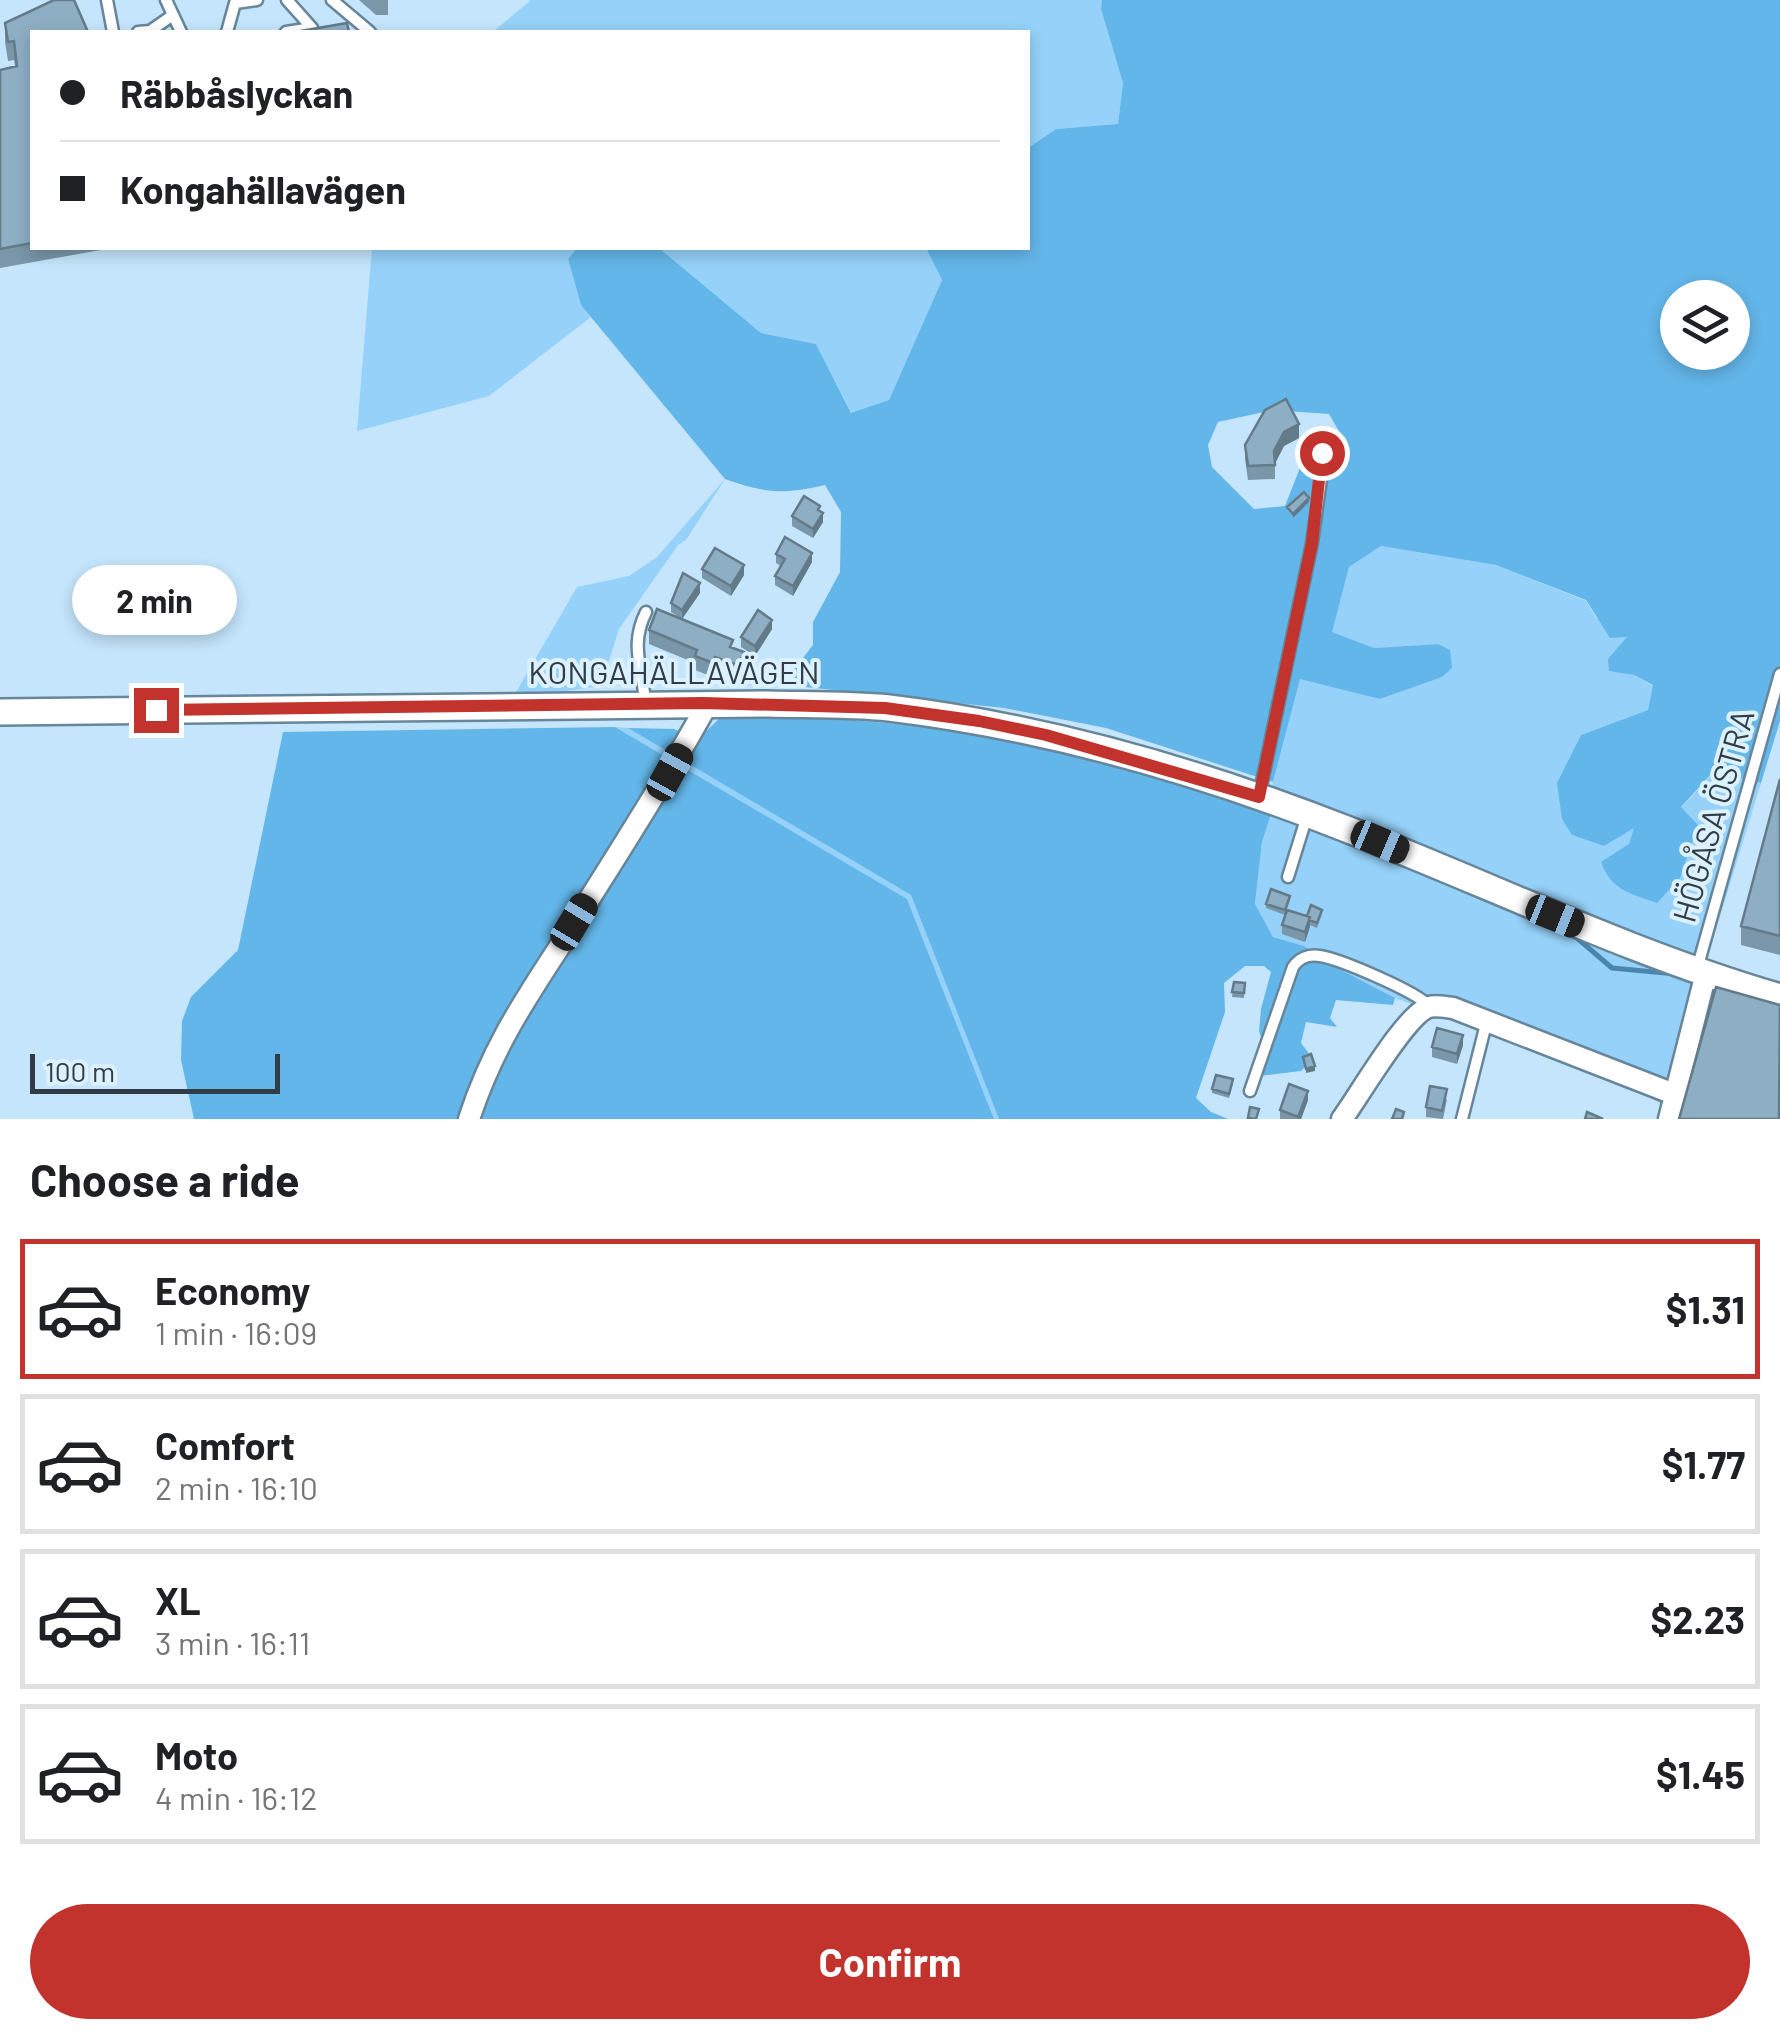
<!DOCTYPE html>
<meta charset="utf-8">
<style>
body{margin:0;font-family:Barlow,sans-serif;background:#f2f2f2;color:#202124;height:100vh;display:flex;flex-direction:column;font-size:38px;white-space:nowrap}
*{box-sizing:border-box;margin:0}
p{font-size:32px;color:#757577}
.icon{flex:none;width:55px;height:55px;fill:none;stroke:currentColor;stroke-width:2;stroke-linecap:round;stroke-linejoin:round}
.map{position:relative;height:1119px;overflow:hidden}
.details{display:flex;flex-direction:column;background:#fff;flex:1}
.details>*{flex:none}
.hud{position:absolute;left:30px;top:30px;width:1000px;height:220px;border-radius:0px;box-shadow:0 5px 15px #0003;display:grid;align-content:center;height:220px;padding:0 30px;background:#fff}
.buttons{position:absolute;left:1660px;top:280px;display:grid;gap:20px}
.buttons a{display:grid;place-items:center;width:90px;height:90px;border-radius:50%;background:#fff;box-shadow:0 5px 15px #0003;font-size:50px}
.scale{position:absolute;left:30px;bottom:25px;width:250px;box-sizing:border-box;padding-left:10px;border:5px solid #303d46;border-top:0;font-size:28px;line-height:35px;white-space:nowrap;color:#303d46;-webkit-text-stroke:8px #dcf1fe;paint-order:stroke}
.end{position:absolute;width:45px;height:45px;margin:-22px;border:12px solid #c1332c;background:#fff;box-shadow:0 0 0 5px #fff}
.from{border-radius:50%}
.bubble{position:absolute;height:70px;border-radius:35px;background:#fff;box-shadow:0 5px 15px #0003;font-size:32px;font-weight:700;line-height:70px;text-align:center}
.car{position:absolute;width:30px;height:60px;margin:-30px -15px;border-radius:12px;box-shadow:0 0 8px 2px #0007;background:linear-gradient(#222 24%,#8ab4d8 0 40%,#222 0 76%,#8ab4d8 0 86%,#222 0)}
.hud b{display:flex;align-items:center;gap:35px;height:95px;font-size:38px}
.hud b+b{border-top:2px solid #e0e0e0}
.hud i{width:25px;height:25px;background:#202124}
ul{padding:0;list-style:none}
li{display:flex;align-items:center;gap:30px;height:140px;margin:0 20px 15px;padding:0 10px;border:5px solid #e0e0e0;border-radius:0px}
li div{flex:1}
li b{display:block;font-size:38px}
li em{font-style:normal;font-weight:700}
li.selected{border-color:#c1332c}
li>.icon{width:90px;height:90px;stroke-width:1.5}
h2{padding:0 30px;font-size:45px;line-height:120px}
.button{display:flex;gap:20px;margin-top:auto;padding:20px 30px}
.button a{flex:1;height:115px;border-radius:60px;background:#c1332c;color:#fff;font-size:40px;font-weight:700;line-height:115px;text-align:center}
.map>svg:first-child{display:block}
.green{fill:#95d1f8}
.forest{fill:#63b6e9;fill-rule:evenodd}
.lines{fill:none;stroke-linecap:round;stroke-linejoin:round}
.stream{stroke:#4886ac;stroke-width:5}
.service-casing{stroke:#67869a;stroke-width:15}
.minor-casing{stroke:#67869a;stroke-width:25}
.tertiary-casing{stroke:#67869a;stroke-width:30}
.service{stroke:#fff;stroke-width:10}
.minor{stroke:#fff;stroke-width:20}
.tertiary{stroke:#fff;stroke-width:25}
.wall{fill:#7a96a9}
.shaded-wall{fill:#637a89}
.building{fill:#8eaec4;stroke:#637a89;stroke-width:2.5}
.route{stroke:#c1332c;stroke-width:12}
.labels{text-anchor:middle;stroke-width:8;stroke-linejoin:round;paint-order:stroke}
.street-label{font-size:32px;fill:#303d46;stroke:#dcf1fe}
</style>
<div class="map">
<svg width="1780" height="1119" viewBox="0 0 1780 1119">
<rect width="100%" height="100%" fill="#c4e5fc"/>
<path class="green" d="M 531,0 L 1102,0 L 1101,9 L 1123,83 L 1118,124 L 1056,129 L 1028,148 L 1028,32 L 493,32 Z
M 372,248 L 577,248 L 568,259 L 581,305 L 591,317 L 489,396 L 357,431 Z
M 659,248 L 926,248 L 942,280 L 889,400 L 852,414 L 816,344 L 761,333 Z
M 725,479 L 686,540 L 678,545 L 619,629 L 601,686 L 512,699 L 577,587 L 629,576 L 657,557 Z
M 1381,546 L 1496,565 L 1586,601 L 1596,618 L 1628,637 L 1634,675 L 1653,686 L 1648,710 L 1581,735 L 1572,835 L 1604,846 L 1635,827 L 1629,844 L 1672,890 L 1686,861 L 1681,808 L 1714,772 L 1761,783 L 1662,1105 L 1640,1089 L 1395,998 L 1328,963 L 1304,946 L 1273,937 L 1255,905 L 1262,842 L 1271,814 L 1273,782 L 1300,678 L 1380,699 L 1441,677 L 1452,668 L 1438,644 L 1374,648 L 1331,632 L 1349,567 Z
M 615,727 L 628,728 L 911,895 L 999,1119 L 994,1119 L 907,899 Z"/>
<path class="forest" d="M 1102,0 L 1780,0 L 1780,721 L 1761,783 L 1713,772 L 1681,807 L 1698,825 L 1680,878 L 1657,903 C 1630,893 1612,891 1601,862 L 1629,844 L 1634,828 L 1604,846 L 1572,835 L 1562,819 L 1557,783 L 1581,735 L 1648,710 L 1653,685 L 1634,675 L 1609,671 L 1608,659 L 1627,637 L 1610,638 L 1586,600 L 1496,565 L 1381,546 L 1349,567 L 1332,632 L 1374,648 L 1438,644 L 1450,650 L 1452,668 L 1442,677 L 1380,699 L 1300,679 L 1273,782 L 1106,728 L 1004,708 L 786,685 L 744,684 L 762,670 L 779,671 L 796,667 L 813,645 L 813,622 L 840,572 L 841,512 L 825,485 C 783,495 765,493 725,479 L 581,305 L 568,259 L 577,248 L 659,248 L 761,333 L 816,344 L 851,413 L 889,400 L 942,280 L 926,248 L 1028,248 L 1028,148 L 1056,129 L 1118,124 L 1123,83 L 1101,9 ZM 1678,298 L 1732,298 L 1732,352 L 1678,352 ZM 1273,410 L 1329,414 L 1340,433 L 1330,447 L 1307,450 L 1285,506 L 1254,509 L 1212,467 L 1208,445 L 1218,422 Z
M 722,716 C 829,718 938,722 1043,746 C 1120,764 1196,790 1271,814 L 1262,842 L 1255,904 L 1273,937 L 1304,946 L 1328,963 L 1395,998 L 1393,1005 L 1336,1000 L 1330,1018 L 1337,1027 L 1306,1022 L 1301,1043 L 1313,1059 L 1301,1071 L 1259,1076 L 1263,1043 L 1259,1031 L 1261,1009 L 1271,972 L 1264,966 L 1245,966 L 1224,983 L 1225,1012 L 1196,1098 L 1211,1112 L 1228,1119 L 999,1119 L 911,895 L 628,728 L 674,729 L 698,739 Z
M 615,727 L 907,899 L 994,1119 L 194,1119 L 181,1060 L 182,1021 L 191,997 L 238,950 L 283,732 Z"/>
<g class="lines">
<path class="stream" d="M 1561,931 L 1577,938 L 1612,968 L 1676,974"/>
<g class="service-casing">
<path id="service" d="M 107,0 L 113,32
M 166,0 L 181,32
M 332,0 L 370,32
M 138,32 L 150,31 L 173,15
M 227,32 L 235,3 L 257,0
M 286,32 L 312,28 L 287,0
M 645,703 C 643,668 629,646 646,612
M 1259,796 L 1312,543 L 1322,472 L 1318,436
M 1288,877 L 1307,816
M 1697,969 L 1780,674
M 1250,1091 L 1293,967 C 1299,958 1309,954 1320,956 C 1340,959 1417,992 1429,1006
M 1462,1119 L 1486,1024"/>
</g>
<g class="minor-casing">
<path id="minor" d="M 469,1119 C 491,1052 520,1007 558,949 C 607,870 658,793 703,712 L 703,703
M 1342,1119 C 1359,1096 1406,1014 1429,1007 C 1436,1005 1445,1007 1453,1008 L 1674,1094
M 1669,1119 L 1706,973"/>
</g>
<g class="tertiary-casing">
<path id="tertiary" d="M 0,712 L 768,704 C 808,705 849,704 889,708 C 1046,727 1202,772 1349,830 C 1493,886 1632,954 1780,997"/>
</g>
<use href="#service" class="service"/>
<use href="#minor" class="minor"/>
<use href="#tertiary" class="tertiary"/>
</g>
<path class="wall" d="M 359,0 L 388,0 L 388,15 L 376,15 Z
M 5,23 L 32,32 L 32,248 L 112,248 L 0,268 L 0,70 L 15,66 L 14,60 L 8,61 L 5,42 Z
M 1299,438 L 1284,446 L 1275,464 L 1275,479 L 1248,480 L 1245,459 L 1245,445 Z
M 820,512 L 823,522 L 813,538 L 792,526 L 792,516 Z
M 776,554 L 812,562 L 793,596 L 775,585 L 775,576 L 781,566 L 776,563 Z
M 702,569 L 744,575 L 731,596 L 702,578 Z
M 700,593 L 682,619 L 671,612 L 671,603 Z
M 772,629 L 755,656 L 741,647 L 741,637 Z
M 649,630 L 733,648 L 744,666 L 738,679 L 715,671 L 713,677 L 695,670 L 695,663 L 649,644 Z
M 1780,779 L 1780,955 L 1741,945 L 1741,926 Z
M 1290,900 L 1285,915 L 1266,908 L 1266,904 Z
M 1322,914 L 1317,928 L 1310,925 L 1305,942 L 1282,934 L 1282,925 L 1307,916 Z
M 1234,982 L 1245,983 L 1244,998 L 1232,997 Z
M 1463,1045 L 1457,1064 L 1432,1057 L 1432,1047 Z
M 1233,1084 L 1229,1098 L 1212,1093 L 1212,1089 Z
M 1447,1099 L 1443,1119 L 1426,1117 L 1426,1107 Z
M 1308,1100 L 1301,1119 L 1280,1119 L 1280,1110 Z"/>
<path class="shaded-wall" d="M 1299,424 L 1299,438 L 1284,446 L 1274,465 L 1274,451 L 1284,432 Z
M 1309,498 L 1309,502 L 1293,518 L 1293,514 Z
M 823,513 L 823,522 L 813,538 L 813,529 Z
M 812,553 L 812,562 L 793,596 L 793,586 Z
M 744,565 L 744,575 L 731,596 L 731,586 Z
M 700,583 L 700,593 L 682,619 L 682,610 Z
M 772,620 L 772,629 L 755,656 L 755,646 Z
M 744,652 L 744,666 L 738,679 L 738,665 Z
M 1310,917 L 1310,927 L 1305,942 L 1305,932 Z
M 1463,1035 L 1463,1045 L 1457,1064 L 1457,1054 Z
M 1315,1066 L 1315,1071 L 1306,1073 L 1306,1069 Z
M 1308,1091 L 1308,1100 L 1301,1119 L 1298,1119 Z"/>
<path class="building" d="M 54,0 L 74,0 L 88,32 L 32,32 L 32,243 L 0,249 L 0,70 L 17,66 L 14,41 L 8,42 L 5,23 Z
M 347,23 L 349,32 L 295,32 Z
M 1286,399 L 1299,424 L 1284,432 L 1274,451 L 1275,465 L 1248,466 L 1245,445 L 1265,410 Z
M 1304,492 L 1309,498 L 1293,514 L 1287,507 Z
M 804,496 L 820,506 L 818,510 L 823,513 L 813,529 L 792,516 Z
M 785,537 L 812,553 L 793,586 L 775,576 L 785,559 L 776,554 Z
M 715,548 L 744,565 L 731,586 L 702,569 Z
M 683,573 L 700,583 L 682,610 L 671,603 Z
M 657,609 L 733,640 L 730,647 L 744,652 L 738,665 L 715,657 L 713,663 L 695,656 L 697,650 L 649,630 Z
M 758,610 L 772,620 L 755,646 L 741,637 Z
M 1780,779 L 1780,936 L 1741,926 Z
M 1271,889 L 1290,896 L 1285,910 L 1266,904 Z
M 1311,905 L 1322,910 L 1317,923 L 1309,920 L 1310,917 L 1307,916 Z
M 1287,910 L 1310,917 L 1305,932 L 1282,925 Z
M 1234,982 L 1245,983 L 1244,993 L 1232,992 Z
M 1716,987 L 1780,1005 L 1779,1119 L 1679,1119 Z
M 1437,1028 L 1463,1035 L 1457,1054 L 1432,1047 Z
M 1311,1054 L 1315,1066 L 1306,1069 L 1303,1057 Z
M 1216,1075 L 1233,1079 L 1229,1094 L 1212,1089 Z
M 1289,1084 L 1308,1091 L 1298,1117 L 1280,1110 Z
M 1430,1086 L 1447,1089 L 1442,1111 L 1426,1107 Z
M 1250,1107 L 1259,1109 L 1256,1119 L 1248,1118 Z
M 1396,1109 L 1404,1112 L 1402,1119 L 1392,1119 Z
M 1587,1112 L 1603,1119 L 1585,1119 Z"/>
<g class="lines">
<path class="route" d="M 156,710 L 703,703 L 885,708 L 979,721 L 1046,735 L 1259,797 L 1312,543 L 1322,453"/>
</g>
<g class="labels">
<g class="street-label">
<text x="674" y="684">KONGAHÄLLAVÄGEN</text>
<text transform="translate(1714 816) rotate(-74)" y="11">HÖGÅSA ÖSTRA</text>
</g>
</g>
</svg>
<div class="buttons">
<a><svg class="icon" aria-label="layers" viewBox="0 0 24 24"><path d="M12 4l9 5-9 5-9-5zM3 14l9 5 9-5"/></svg></a>
</div>
<div class="scale">100 m</div>
<i class="end from" style="left:1322px;top:453px"></i>
<i class="end" style="left:156px;top:710px"></i>
<div class="bubble" style="left:72px;top:565px;width:165px">2 min</div>
<i class="car" style="left:670px;top:772px;rotate:29deg"></i>
<i class="car" style="left:1380px;top:842px;rotate:113deg"></i>
<i class="car" style="left:1555px;top:916px;rotate:112deg"></i>
<i class="car" style="left:574px;top:922px;rotate:31deg"></i>
<div class="hud">
<b><i class="from"></i>Räbbåslyckan</b>
<b><i></i>Kongahällavägen</b>
</div>
</div>
<section class="details">
<h2>Choose a ride</h2>
<ul>
<li class="selected"><svg class="icon" aria-label="car" viewBox="0 0 24 24"><path d="M5 17H2v-5l4-1 3-4h7l3 4 3 1v5h-3M9 17h6M6 11h13"/><circle cx="7" cy="17" r="2"/><circle cx="17" cy="17" r="2"/></svg><div><b>Economy</b><p>1 min · 16:09</p></div><em>$1.31</em></li>
<li><svg class="icon" aria-label="car" viewBox="0 0 24 24"><path d="M5 17H2v-5l4-1 3-4h7l3 4 3 1v5h-3M9 17h6M6 11h13"/><circle cx="7" cy="17" r="2"/><circle cx="17" cy="17" r="2"/></svg><div><b>Comfort</b><p>2 min · 16:10</p></div><em>$1.77</em></li>
<li><svg class="icon" aria-label="car" viewBox="0 0 24 24"><path d="M5 17H2v-5l4-1 3-4h7l3 4 3 1v5h-3M9 17h6M6 11h13"/><circle cx="7" cy="17" r="2"/><circle cx="17" cy="17" r="2"/></svg><div><b>XL</b><p>3 min · 16:11</p></div><em>$2.23</em></li>
<li><svg class="icon" aria-label="car" viewBox="0 0 24 24"><path d="M5 17H2v-5l4-1 3-4h7l3 4 3 1v5h-3M9 17h6M6 11h13"/><circle cx="7" cy="17" r="2"/><circle cx="17" cy="17" r="2"/></svg><div><b>Moto</b><p>4 min · 16:12</p></div><em>$1.45</em></li>
</ul>
<div class="button"><a>Confirm</a></div>
</section>
